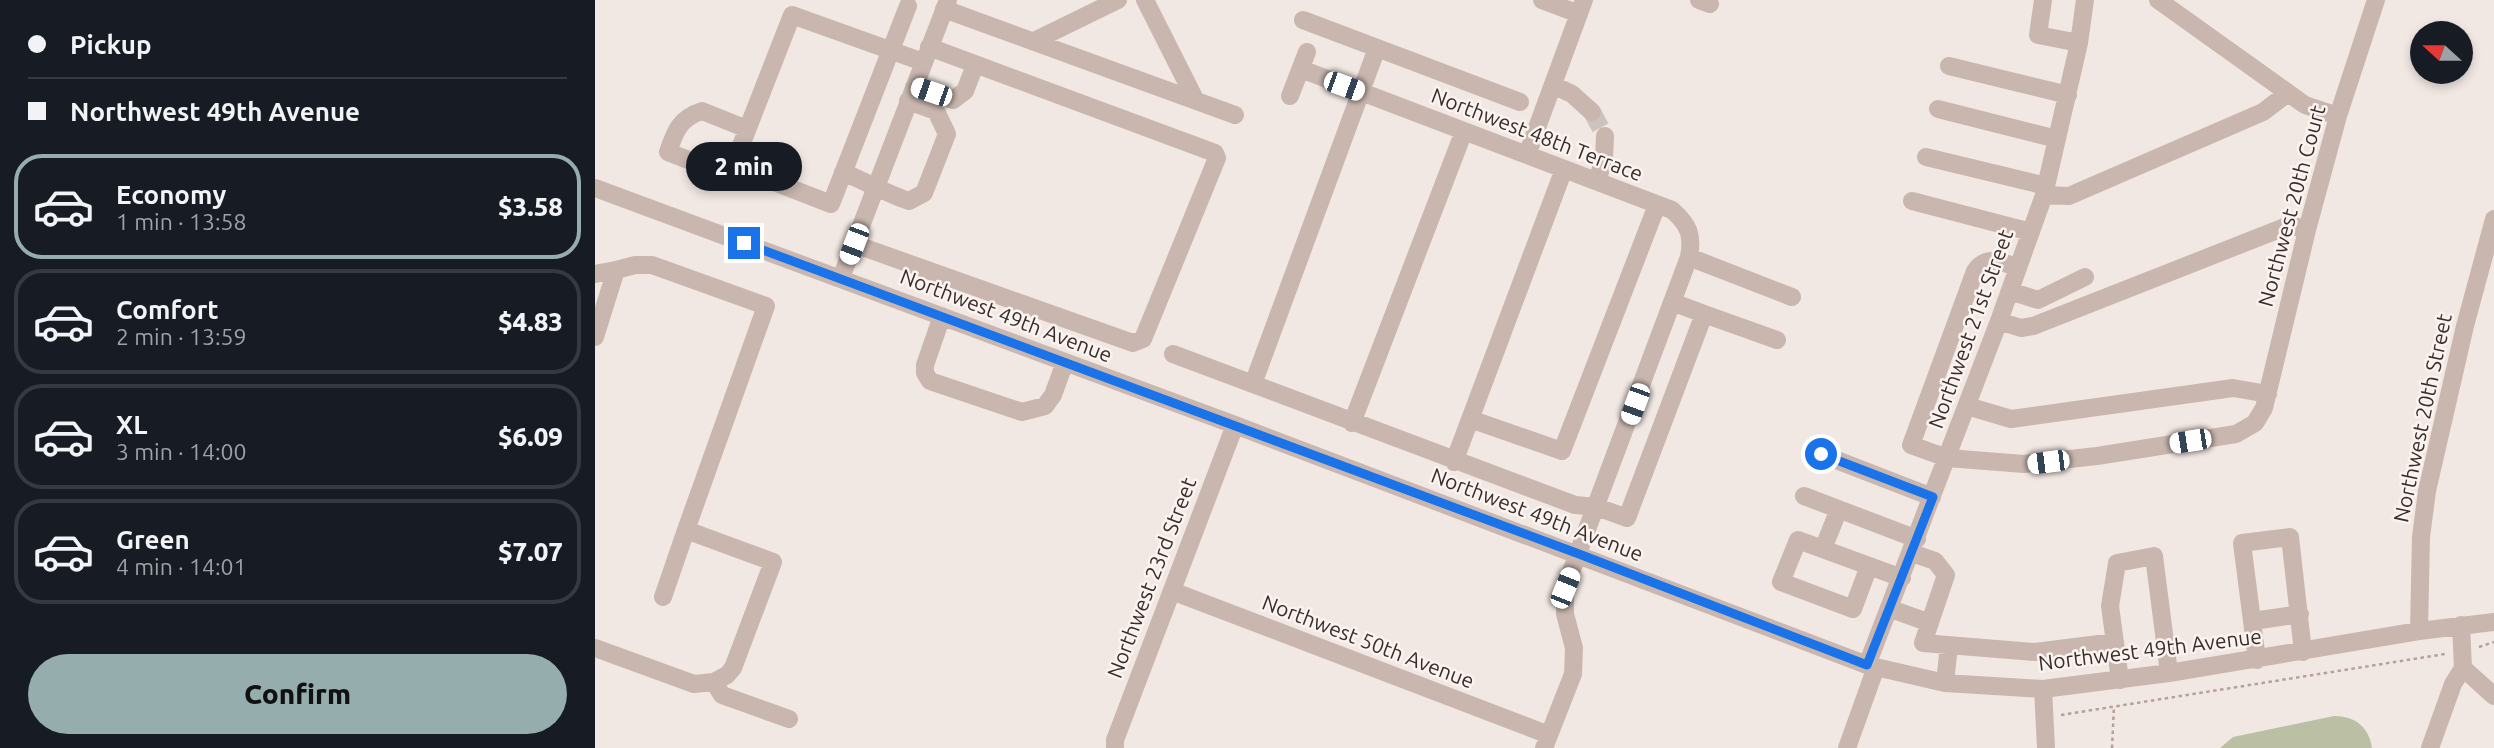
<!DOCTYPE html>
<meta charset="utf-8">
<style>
body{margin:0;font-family:Ubuntu,sans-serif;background:#20242c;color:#f1f3f6;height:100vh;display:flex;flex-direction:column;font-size:26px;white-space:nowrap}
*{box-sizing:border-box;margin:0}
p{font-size:23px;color:#9ea1a6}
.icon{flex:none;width:38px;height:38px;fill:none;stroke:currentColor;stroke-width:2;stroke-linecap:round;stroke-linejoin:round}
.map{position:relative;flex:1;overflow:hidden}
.side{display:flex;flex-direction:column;background:#171b24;width:595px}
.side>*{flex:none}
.top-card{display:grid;align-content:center;height:154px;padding:0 28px;background:#171b24}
.needle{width:46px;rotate:291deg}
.buttons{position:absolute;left:1815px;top:21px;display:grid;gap:14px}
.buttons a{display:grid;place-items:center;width:63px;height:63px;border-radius:50%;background:#171b24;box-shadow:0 4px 10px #0003;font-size:35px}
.end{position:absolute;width:32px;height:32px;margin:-16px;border:9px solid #1a73e8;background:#fff;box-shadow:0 0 0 4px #fff}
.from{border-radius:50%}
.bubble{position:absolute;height:49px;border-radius:24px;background:#171b24;box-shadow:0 4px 10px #0003;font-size:23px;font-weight:800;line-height:49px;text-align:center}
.car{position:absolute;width:21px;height:42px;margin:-21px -10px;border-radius:9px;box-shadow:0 0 5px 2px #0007;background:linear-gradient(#fff 24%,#345 0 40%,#fff 0 76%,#345 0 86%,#fff 0)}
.top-card b{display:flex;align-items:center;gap:24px;height:66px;font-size:26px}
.top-card b+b{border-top:2px solid #363941}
.top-card i{width:18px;height:18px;background:#f1f3f6}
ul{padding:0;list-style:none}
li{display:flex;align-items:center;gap:21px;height:105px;margin:0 14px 10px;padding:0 14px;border:4px solid #363941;border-radius:28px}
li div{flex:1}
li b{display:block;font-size:26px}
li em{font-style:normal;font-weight:800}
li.current{border-color:#95adac}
li>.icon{width:63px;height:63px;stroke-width:1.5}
.cta{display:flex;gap:14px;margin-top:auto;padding:14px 28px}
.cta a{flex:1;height:80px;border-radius:42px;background:#95adac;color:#111;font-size:28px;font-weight:800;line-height:80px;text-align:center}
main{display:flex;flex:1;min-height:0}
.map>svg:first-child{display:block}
.park{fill:#bbc0a4}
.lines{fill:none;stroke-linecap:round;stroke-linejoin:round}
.minor-tunnel{stroke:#cdc3be;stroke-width:18;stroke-dasharray:18 9;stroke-linecap:butt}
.path{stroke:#b5a199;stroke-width:2.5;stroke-dasharray:3.5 3.5;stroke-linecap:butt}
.minor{stroke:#c9b7af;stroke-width:18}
.route{stroke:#1a73e8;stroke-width:9}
.labels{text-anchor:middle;stroke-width:5;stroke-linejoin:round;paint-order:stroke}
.street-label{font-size:21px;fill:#392e2c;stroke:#faf3ef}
</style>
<main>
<section class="side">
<div class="top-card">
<b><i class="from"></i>Pickup</b>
<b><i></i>Northwest 49th Avenue</b>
</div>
<ul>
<li class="current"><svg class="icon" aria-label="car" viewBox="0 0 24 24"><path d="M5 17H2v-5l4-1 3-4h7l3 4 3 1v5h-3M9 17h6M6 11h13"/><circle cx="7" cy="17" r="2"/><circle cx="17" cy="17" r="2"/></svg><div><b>Economy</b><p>1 min · 13:58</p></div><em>$3.58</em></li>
<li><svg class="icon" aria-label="car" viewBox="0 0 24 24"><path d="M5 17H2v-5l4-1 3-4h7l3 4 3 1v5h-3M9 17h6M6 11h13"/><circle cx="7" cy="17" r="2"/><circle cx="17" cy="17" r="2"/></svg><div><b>Comfort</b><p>2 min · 13:59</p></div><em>$4.83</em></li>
<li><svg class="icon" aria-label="car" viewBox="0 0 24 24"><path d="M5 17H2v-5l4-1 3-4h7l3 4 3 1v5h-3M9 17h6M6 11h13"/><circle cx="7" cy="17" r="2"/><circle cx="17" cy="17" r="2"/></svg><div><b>XL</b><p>3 min · 14:00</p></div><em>$6.09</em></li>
<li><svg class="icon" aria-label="car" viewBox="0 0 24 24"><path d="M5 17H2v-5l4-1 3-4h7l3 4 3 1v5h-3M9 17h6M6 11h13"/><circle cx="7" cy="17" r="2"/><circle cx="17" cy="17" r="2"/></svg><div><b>Green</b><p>4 min · 14:01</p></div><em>$7.07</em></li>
</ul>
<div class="cta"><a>Confirm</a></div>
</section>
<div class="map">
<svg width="1899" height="748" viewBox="0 0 1899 748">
<rect width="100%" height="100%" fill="#f2e8e3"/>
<path class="park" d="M 1739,716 C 1760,716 1774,727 1777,748 L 1625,748 L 1638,737 Z"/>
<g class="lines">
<path class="minor-tunnel" d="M 997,112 L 1010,136"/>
<path class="path" d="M 1884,647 L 1899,642
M 1466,715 L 1850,654
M 1517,748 L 1519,706"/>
<path class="minor" d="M 550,0 L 601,101
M 947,0 L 984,14
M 1104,0 L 1115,4
M 1448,0 L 1443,35 L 1484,43
M 1563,0 L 1710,105 L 1743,116
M 313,6 L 236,204 L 138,166 L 197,15 L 328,62
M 349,9 L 640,115
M 708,20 L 925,102
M 439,41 L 523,0
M 1354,66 L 1473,95
M 706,69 L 1077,210 C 1094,225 1098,235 1094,257 L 970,588 L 970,614 L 979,648 L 978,674 L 949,748
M 958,85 L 977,94 L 997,112
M 319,87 L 358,100 L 370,91 L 377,73
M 695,96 L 712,52
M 1343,109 L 1462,139
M 932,155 L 989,0
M 1331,157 L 1451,186
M 138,166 L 129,174 L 73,152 C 80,131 85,118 107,111 L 152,129
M 248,172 C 271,182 291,193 314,201 L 329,193 L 352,134 L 341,111 L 313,101
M 1002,181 L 1009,159 L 1010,136
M 0,188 L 640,425 L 1272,665 L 1350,683 L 1448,689 L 1574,673 L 1824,631 L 1899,622
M 1449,195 L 1474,196 L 1668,112 L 1693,93
M 1317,201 L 1436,232
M 259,244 L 538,343 L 548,339 L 622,158 L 620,153 L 334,47
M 1094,257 L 1197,297
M 1422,267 C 1406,262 1391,255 1380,271 L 1316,445 L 1352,458 L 1429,464 L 1502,456 L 1641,434 L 1660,423 L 1669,408 L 1712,230 L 1743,116 L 1781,0
M 21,270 L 40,265 L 57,265 L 171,306 L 91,530
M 0,274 L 21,270 L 0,337
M 246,278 L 353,0
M 1415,291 L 1443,300 L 1490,277
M 1077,302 L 1109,314
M 347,316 L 330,365 L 330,373 L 335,381 L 427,412 L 450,406 L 458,395 L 470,362
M 1404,321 L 1426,328 L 1438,326 L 1695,225 L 1712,230
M 578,354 L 980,505 L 1002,507 L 1032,518 L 1109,314 L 1182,340
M 658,384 L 782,48
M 1372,406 L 1416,419 L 1638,388 L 1673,394
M 875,419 L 967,451 L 1062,205
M 757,423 L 869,131
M 1226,454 L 1337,497
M 859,462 L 969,169
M 1209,496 L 1322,539
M 1228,549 L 1244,509
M 1317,553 L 1340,561 L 1351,575 L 1328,643 L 1440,652 L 1520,642
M 1274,566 L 1258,609 L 1186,582 L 1203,540 L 1307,578
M 577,591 L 954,735
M 1296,609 L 1335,623
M 1658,621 L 1705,614
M 1824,631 L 1826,537 L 1832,491 L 1870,326 L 1899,219
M 0,648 L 99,684 L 119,682 L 132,675 L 138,668 L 178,562 L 91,530 L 68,597
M 1662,660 L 1647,543 L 1695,537 L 1708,652
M 1272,665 L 1404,321 L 1449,195 L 1484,43 L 1490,0
M 1868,668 L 1899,696
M 1525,680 L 1515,606 L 1522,563 L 1559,556 L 1574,673
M 119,682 L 127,695 L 194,719
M 1350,683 L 1354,645
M 1448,689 L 1451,748
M 520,748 L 520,740 L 640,425
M 1252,748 L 1281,667
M 1835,748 L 1858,684 L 1868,668 L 1866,625"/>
</g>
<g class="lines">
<path class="route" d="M 149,243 L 984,554 L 1272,665 L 1338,497 L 1226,454"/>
</g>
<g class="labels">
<g class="street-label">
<text transform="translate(942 135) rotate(21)" y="7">Northwest 48th Terrace</text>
<text transform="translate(1697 206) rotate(-75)" y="7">Northwest 20th Court</text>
<text transform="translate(411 316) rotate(21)" y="7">Northwest 49th Avenue</text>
<text transform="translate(1376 329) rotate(-70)" y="7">Northwest 21st Street</text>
<text transform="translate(1828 418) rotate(-78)" y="7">Northwest 20th Street</text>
<text transform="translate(942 515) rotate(21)" y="7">Northwest 49th Avenue</text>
<text transform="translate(557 578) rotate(-69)" y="7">Northwest 23rd Street</text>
<text transform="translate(773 642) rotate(21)" y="7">Northwest 50th Avenue</text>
<text transform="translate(1555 650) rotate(-7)" y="7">Northwest 49th Avenue</text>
</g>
</g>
</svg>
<div class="buttons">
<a><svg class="needle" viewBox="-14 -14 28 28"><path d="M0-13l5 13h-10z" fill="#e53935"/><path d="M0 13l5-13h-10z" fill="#9ea1a6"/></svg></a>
</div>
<i class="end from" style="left:1226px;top:454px"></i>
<i class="end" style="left:149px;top:243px"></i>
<div class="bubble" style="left:91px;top:142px;width:116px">2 min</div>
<i class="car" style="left:749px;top:86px;rotate:110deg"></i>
<i class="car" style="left:336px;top:92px;rotate:289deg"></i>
<i class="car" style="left:259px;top:244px;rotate:201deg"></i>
<i class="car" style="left:1040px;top:404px;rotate:200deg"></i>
<i class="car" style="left:1595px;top:441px;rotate:261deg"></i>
<i class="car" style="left:1453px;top:462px;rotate:263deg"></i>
<i class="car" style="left:970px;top:588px;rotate:22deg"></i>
</div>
</main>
